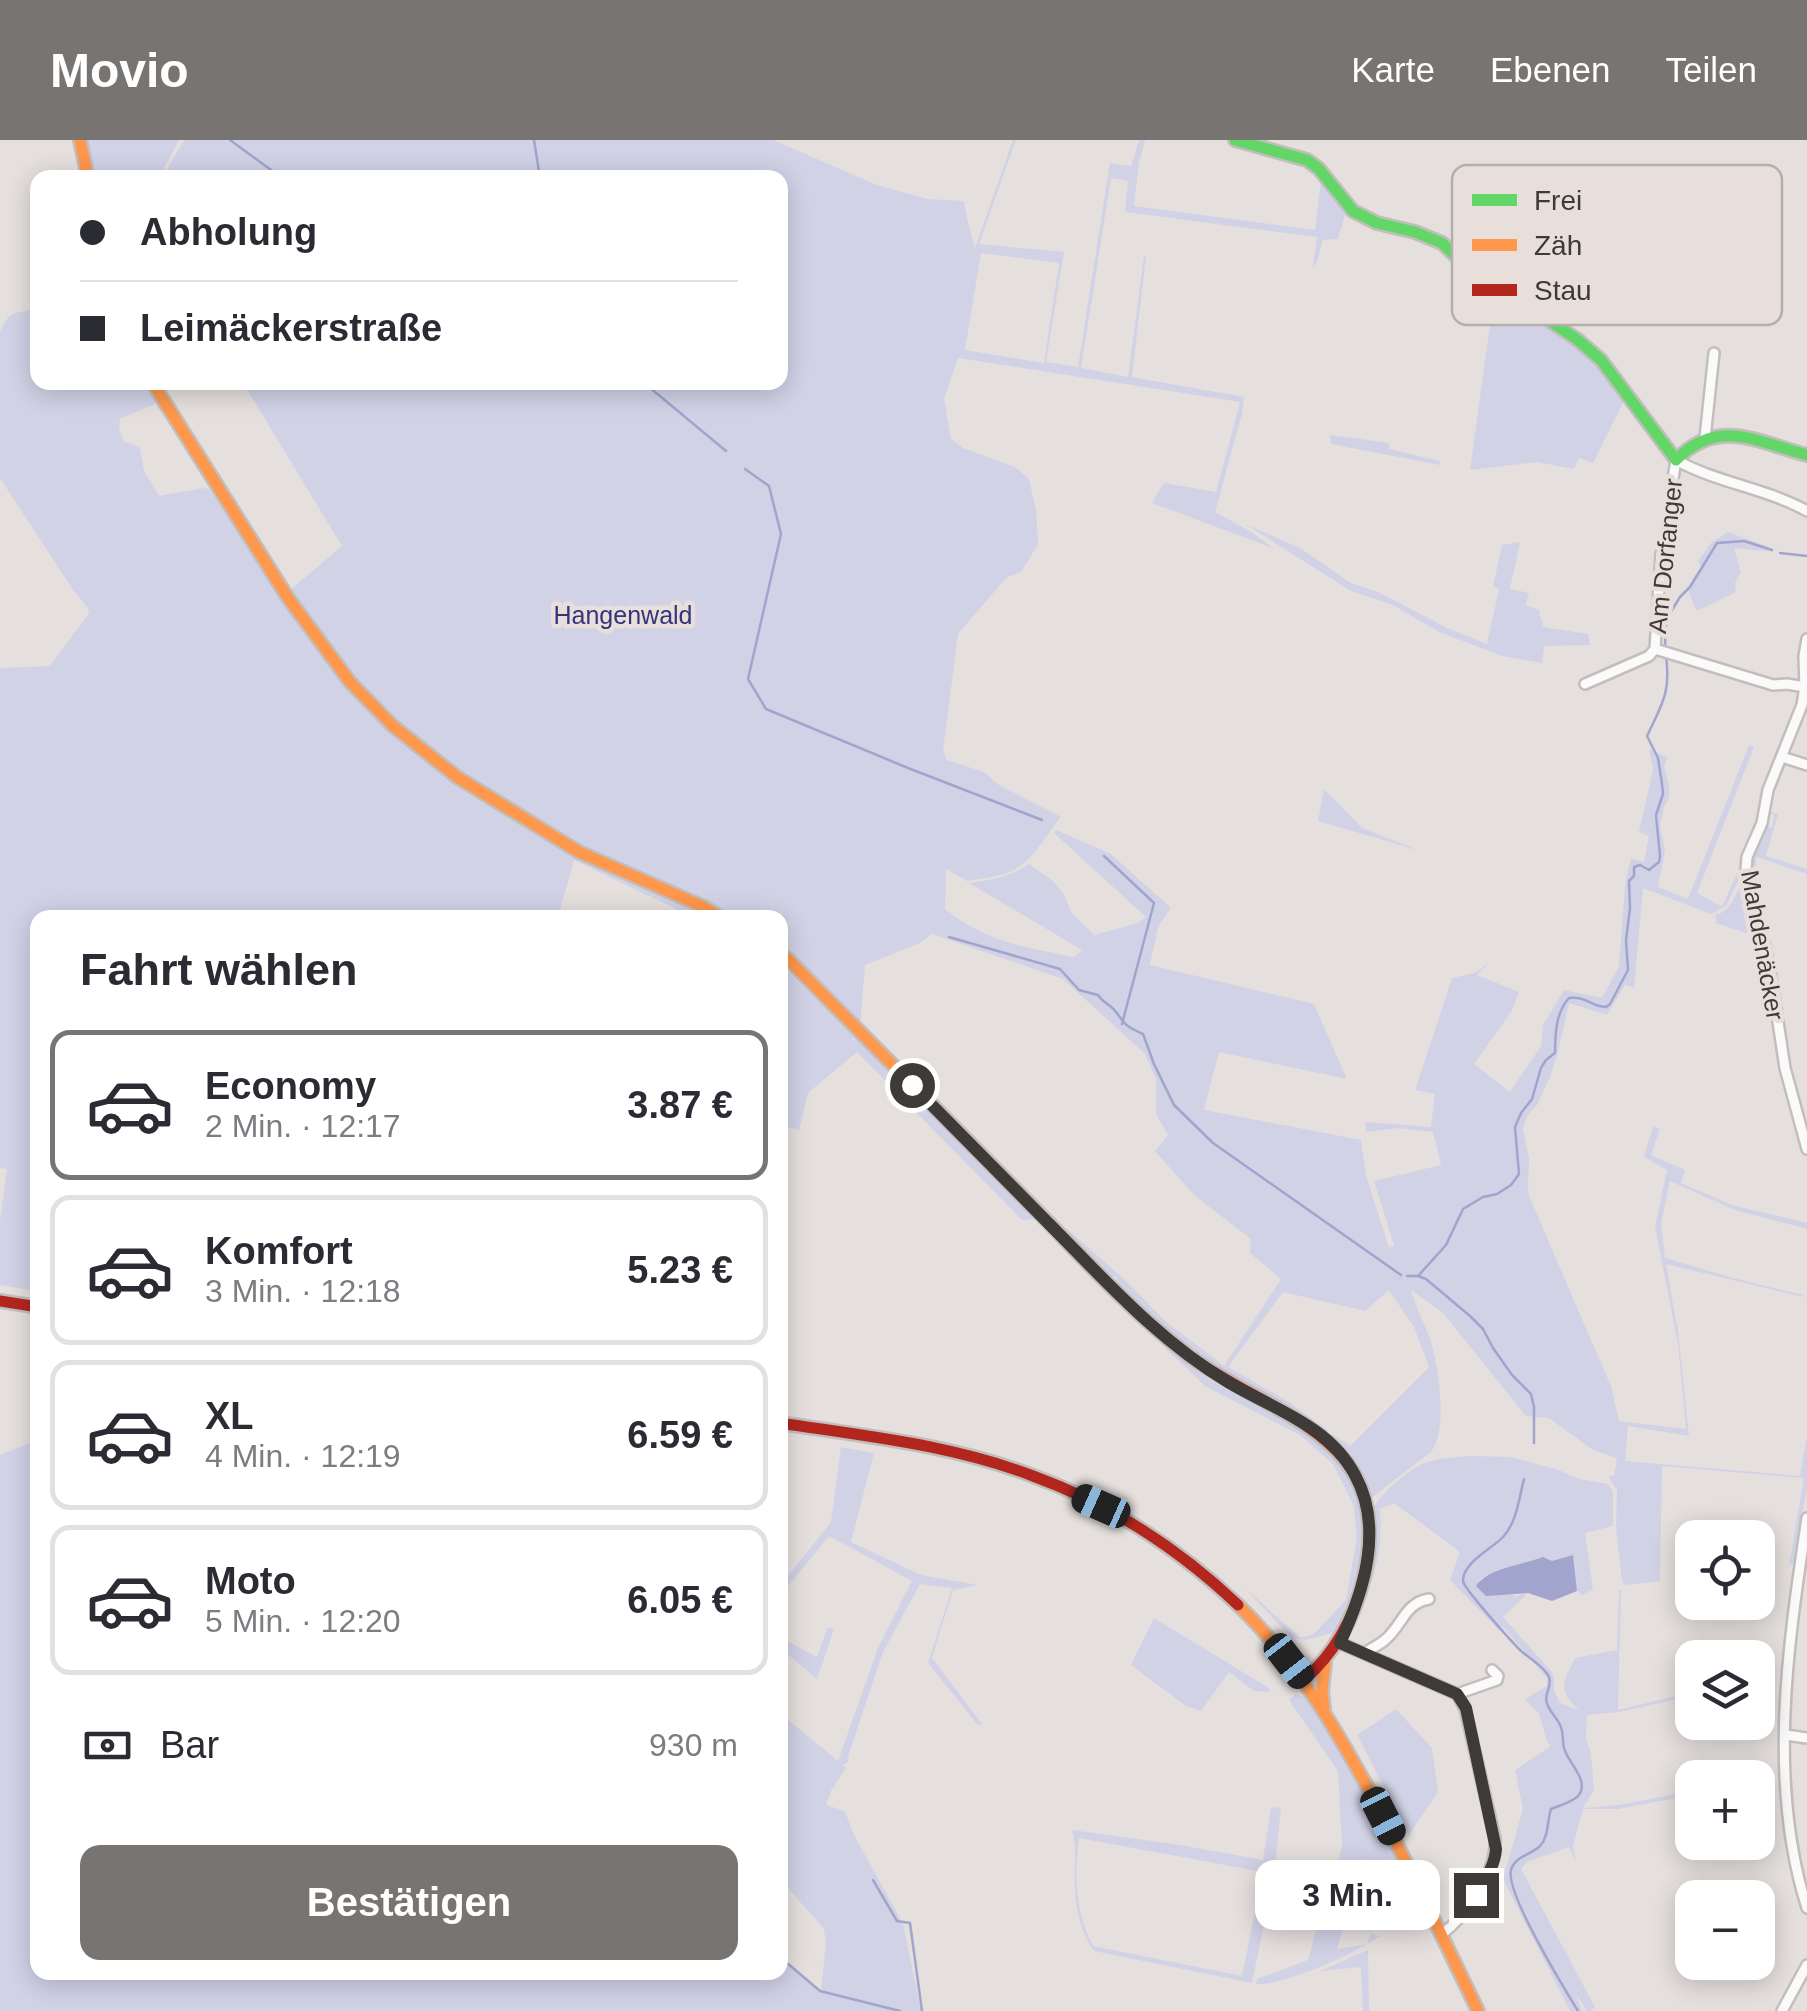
<!DOCTYPE html>
<html lang="de">
<meta charset="utf-8">
<style>
body{margin:0;font-family:Arial,sans-serif;background:#f7f7f7;color:#2b2b33;height:100vh;display:flex;flex-direction:column;font-size:38px;white-space:nowrap}
*{box-sizing:border-box;margin:0}
p{font-size:32px;color:#7c7c81}
.icon{flex:none;width:55px;height:55px;fill:none;stroke:currentColor;stroke-width:2;stroke-linecap:round;stroke-linejoin:round}
.map{position:relative;flex:1;overflow:hidden}
.side{position:absolute;left:30px;top:770px;width:758px;height:1070px;display:flex;flex-direction:column;background:#fff;border-radius:20px;box-shadow:0 5px 25px #0003}
.side>*{flex:none}
.hud{position:absolute;left:30px;top:30px;width:758px;height:220px;border-radius:20px;box-shadow:0 5px 25px #0003;display:grid;align-content:center;height:220px;padding:0 50px;background:#fff}
.controls{position:absolute;left:1675px;top:1380px;display:grid;gap:20px}
.controls a{display:grid;place-items:center;width:100px;height:100px;border-radius:20px;background:#fff;box-shadow:0 5px 25px #0003;font-size:50px}
.end{position:absolute;width:45px;height:45px;margin:-22px;border:12px solid #3d3a38;background:#fff;box-shadow:0 0 0 5px #fff}
.from{border-radius:50%}
.bubble{position:absolute;height:70px;border-radius:20px;background:#fff;box-shadow:0 5px 25px #0003;font-size:32px;font-weight:600;line-height:70px;text-align:center}
.car{position:absolute;width:30px;height:60px;margin:-30px -15px;border-radius:12px;box-shadow:0 0 8px 2px #0007;background:linear-gradient(#222 24%,#8ab4d8 0 40%,#222 0 76%,#8ab4d8 0 86%,#222 0)}
.hud b{display:flex;align-items:center;gap:35px;height:95px;font-size:38px}
.hud b+b{border-top:2px solid #e1e1e2}
.hud i{width:25px;height:25px;background:#2b2b33}
ul{padding:0;list-style:none}
li{display:flex;align-items:center;gap:30px;height:150px;margin:0 20px 15px;padding:0 30px;border:5px solid #e1e1e2;border-radius:20px}
li div{flex:1}
li b{display:block;font-size:38px}
li em{font-style:normal;font-weight:600}
li.selected{border-color:#787472}
li>.icon{width:90px;height:90px;stroke-width:1.5}
h2{padding:0 50px;font-size:45px;line-height:120px}
.pay{display:flex;align-items:center;gap:25px;height:110px;padding:0 50px;font-size:38px}
.pay p{margin-inline-start:auto}
.action{display:flex;gap:20px;margin-top:auto;padding:20px 50px}
.action a{flex:1;height:115px;border-radius:20px;background:#787472;color:#fff;font-size:40px;font-weight:600;line-height:115px;text-align:center}
header{display:flex;align-items:center;gap:60px;box-sizing:border-box;height:140px;padding:0 50px;background:#787472;color:#fff}
header strong{font-size:48px}
nav{display:flex;gap:55px;margin-inline-start:auto;font-size:35px}
.map>svg:first-child{display:block}
.green{fill:#d1d2e6;fill-rule:evenodd}
.water{fill:#a1a4cd}
.lines{fill:none;stroke-linecap:round;stroke-linejoin:round}
.stream{stroke:#a1a4cd;stroke-width:2.5}
.street-casing{stroke:#c2bebc;stroke-width:14}
.fast-casing{stroke:#c2bebc;stroke-width:16}
.slow-casing{stroke:#c2bebc;stroke-width:16}
.jam-casing{stroke:#c2bebc;stroke-width:16}
.street{stroke:#fbfafa;stroke-width:9}
.fast{stroke:#63d668;stroke-width:11}
.slow{stroke:#ff974d;stroke-width:11}
.jam{stroke:#b3261e;stroke-width:11}
.route{stroke:#3d3a38;stroke-width:12}
.labels{text-anchor:middle;stroke-width:9;stroke-linejoin:round;paint-order:stroke}
.street-label{font-size:25px;fill:#3d3a38;stroke:#e8dfdb}
.park-label{font-size:25px;fill:#33347b;stroke:#e8dfdb}
.key{fill:#e8dfdb;stroke:#b5aeaa;stroke-width:2.5}
.key-label{font-size:28px;fill:#3d3a38}
</style>
<header>
<strong>Movio</strong>
<nav><a>Karte</a><a>Ebenen</a><a>Teilen</a></nav>
</header>
<div class="map">
<svg width="1807" height="1871" viewBox="0 0 1807 1871">
<rect width="100%" height="100%" fill="#e5e0de"/>
<path class="green" d="M 85,0 L 179,0 L 159,38 L 93,37 Z
M 184,0 L 773,0 L 877,45 L 928,59 L 964,61 L 968,83 L 975,108 L 1013,0 L 1016,0 L 979,104 L 1064,112 L 1046,222 L 1078,227 L 1110,23 L 1131,26 L 1139,0 L 1145,0 L 1139,23 L 1134,66 L 1315,90 L 1321,42 L 1305,23 L 1319,34 L 1346,72 L 1338,99 L 1323,100 L 1317,122 L 1313,127 L 1317,97 L 1125,72 L 1128,41 L 1111,38 L 1081,228 L 1128,237 L 1144,116 L 1146,116 L 1132,237 L 1244,257 L 1242,274 L 1215,372 L 1253,393 L 1273,408 L 1152,363 L 1164,343 L 1216,352 L 1240,262 L 958,218 L 944,259 L 951,299 L 963,308 L 1015,327 L 1029,339 L 1036,371 L 1038,404 L 1022,431 L 1006,438 L 958,494 L 943,611 L 947,620 L 984,632 L 999,645 L 1061,677 C 1047,693 1035,718 1017,728 C 1003,737 983,738 967,741 L 946,729 L 945,769 C 986,802 1025,807 1074,817 L 1082,810 L 969,743 C 992,740 1010,737 1029,724 L 1053,741 L 1063,753 L 1072,773 L 1094,795 L 1138,783 L 1146,777 L 1054,693 L 1056,690 L 1111,714 L 1171,768 L 1158,787 L 1150,825 L 1314,864 L 1347,939 L 1219,912 L 1204,970 L 1361,1000 L 1366,1035 L 1389,1108 L 1394,1105 L 1374,1041 L 1441,1025 L 1433,992 L 1399,988 L 1366,992 L 1365,982 L 1431,987 L 1435,954 L 1415,950 L 1452,838 L 1475,833 L 1490,822 L 1477,835 L 1519,852 L 1511,872 L 1474,924 L 1510,952 L 1541,906 L 1543,885 L 1564,850 L 1602,858 L 1619,826 L 1625,745 L 1631,718 L 1644,722 L 1649,696 L 1639,692 L 1653,630 L 1649,609 L 1668,618 L 1664,626 L 1669,645 L 1669,658 L 1664,667 L 1660,686 L 1665,710 L 1658,747 L 1688,759 L 1749,605 L 1754,607 L 1697,753 L 1722,767 L 1741,724 L 1740,737 L 1726,766 L 1711,774 L 1643,748 L 1634,848 L 1625,845 L 1607,875 L 1569,863 L 1557,916 L 1550,937 L 1537,965 L 1527,976 L 1523,989 L 1529,1019 L 1528,1047 L 1529,1056 L 1611,1246 L 1619,1281 L 1686,1289 L 1678,1204 L 1655,1087 L 1667,1030 L 1644,1017 L 1653,986 L 1660,989 L 1651,1015 L 1685,1030 L 1681,1043 L 1732,1065 L 1807,1083 L 1807,1089 L 1735,1070 L 1670,1041 L 1661,1084 L 1665,1118 L 1733,1138 L 1803,1155 L 1803,1157 L 1666,1124 L 1678,1192 L 1689,1296 L 1628,1286 L 1625,1321 L 1800,1336 L 1807,1296 L 1807,1347 L 1793,1424 L 1789,1425 L 1804,1338 L 1662,1326 L 1660,1441 L 1626,1445 L 1622,1442 L 1616,1387 L 1617,1350 L 1608,1336 L 1614,1336 L 1617,1318 L 1593,1310 L 1549,1278 L 1526,1276 L 1443,1173 L 1411,1150 C 1416,1167 1425,1185 1431,1202 C 1439,1228 1448,1290 1431,1312 L 1371,1358 L 1360,1335 L 1330,1299 L 1332,1294 L 1350,1306 L 1429,1227 L 1414,1187 L 1389,1150 L 1365,1171 L 1283,1152 L 1228,1227 L 1289,1262 L 1329,1291 L 1324,1294 L 1286,1266 L 1285,1262 L 1280,1264 L 1250,1249 L 1251,1246 L 1248,1244 L 1245,1246 L 1216,1231 L 1217,1226 L 1214,1224 L 1209,1227 L 1186,1210 L 1187,1204 L 1180,1205 L 1154,1182 L 1153,1175 L 1147,1176 L 1115,1143 L 1117,1137 L 1108,1137 L 1066,1092 L 1066,1088 L 1124,1139 L 1165,1181 L 1224,1226 L 1281,1139 L 1250,1113 L 1251,1099 L 1194,1055 L 1155,1011 L 1168,995 L 1156,974 L 1156,939 L 1145,914 L 1063,839 L 932,794 L 918,804 L 865,825 L 860,887 L 780,810 L 780,778 L 732,777 L 577,706 L 574,717 L 708,777 L 693,777 L 574,720 L 558,777 L 38,778 L 37,1151 L 0,1145 L 0,1081 L 7,1029 L 0,1028 L 0,528 L 50,526 L 89,473 L 88,468 L 73,450 L 0,338 L 0,192 C 9,170 16,173 37,169 L 38,242 L 166,243 L 152,251 L 157,263 L 120,279 L 119,290 L 124,301 L 140,308 L 144,331 L 159,356 L 204,348 L 209,349 L 282,457 L 342,406 L 243,243 L 780,242 L 780,38 L 163,37 ZM 981,113 L 1059,123 L 1044,223 L 965,210 Z
M 1495,148 L 1588,212 L 1606,232 L 1624,261 L 1593,323 L 1579,318 L 1574,329 L 1537,322 L 1470,330 Z
M 1330,295 L 1389,303 L 1389,309 L 1440,321 L 1440,325 L 1331,304 Z
M 1245,384 L 1300,408 L 1351,443 L 1378,452 L 1447,488 L 1487,504 L 1499,449 L 1493,446 L 1502,405 L 1520,402 L 1510,449 L 1529,453 L 1526,465 L 1539,470 L 1543,487 L 1588,494 L 1590,505 L 1544,506 L 1542,523 L 1502,516 L 1439,492 L 1393,465 L 1351,451 Z
M 1728,392 L 1769,407 L 1767,411 L 1734,408 L 1741,432 L 1735,443 L 1736,452 L 1697,471 C 1686,449 1686,447 1701,427 L 1698,421 L 1711,403 Z
M 1324,649 L 1362,688 L 1421,711 L 1318,681 Z
M 1768,671 L 1778,674 L 1766,716 L 1807,729 L 1807,734 L 1757,717 L 1752,747 L 1756,763 C 1743,732 1752,717 1765,687 L 1772,687 L 1774,675 Z
M 1742,741 L 1758,797 L 1716,783 L 1716,776 L 1714,775 C 1731,773 1735,755 1742,741 Z
M 780,824 L 854,895 L 852,901 L 857,898 L 1035,1079 L 1022,1080 L 857,912 L 808,953 L 799,990 L 780,985 L 780,885 L 784,834 L 780,831 Z
M 1162,1205 C 1179,1217 1195,1231 1212,1241 C 1278,1278 1371,1312 1363,1404 C 1360,1434 1346,1464 1336,1492 L 1306,1500 L 1291,1497 L 1243,1446 L 1300,1498 L 1314,1494 L 1346,1460 L 1357,1398 L 1354,1366 L 1333,1324 L 1300,1295 L 1205,1246 Z
M 37,1300 L 38,1832 L 780,1832 L 780,1816 L 821,1850 L 826,1804 L 824,1789 L 788,1748 L 780,1743 L 780,1573 L 838,1621 L 878,1508 L 912,1441 L 829,1396 L 780,1456 L 780,1446 L 831,1382 L 841,1307 L 874,1313 L 851,1402 L 921,1435 L 978,1445 L 953,1450 L 932,1518 L 983,1585 L 978,1585 L 928,1523 L 952,1448 L 920,1444 L 883,1512 L 848,1617 L 849,1621 L 843,1625 L 846,1628 L 831,1651 L 826,1665 L 845,1671 L 853,1693 L 903,1784 L 921,1871 L 0,1871 L 0,1315 Z
M 1472,1316 L 1511,1317 L 1559,1330 L 1579,1339 L 1608,1344 L 1613,1352 L 1613,1386 L 1585,1393 L 1593,1449 L 1582,1455 L 1577,1451 L 1573,1415 L 1552,1421 L 1543,1418 L 1489,1435 L 1478,1440 L 1516,1456 L 1528,1453 L 1503,1477 L 1551,1531 L 1554,1537 L 1554,1550 L 1560,1563 L 1580,1571 C 1557,1549 1562,1545 1575,1518 L 1617,1510 L 1619,1450 L 1621,1450 L 1618,1570 L 1692,1552 L 1692,1556 L 1619,1572 L 1587,1575 L 1586,1598 L 1591,1614 L 1594,1650 L 1583,1668 L 1619,1665 L 1692,1651 L 1692,1655 L 1618,1669 L 1583,1669 L 1573,1706 L 1576,1721 L 1569,1707 L 1527,1722 L 1521,1729 L 1595,1867 L 1591,1871 L 1587,1871 L 1576,1854 L 1582,1871 L 1570,1871 L 1503,1739 L 1523,1669 L 1515,1630 L 1551,1606 L 1547,1601 L 1539,1574 L 1525,1559 L 1547,1546 L 1547,1538 L 1503,1487 L 1499,1490 L 1450,1440 L 1460,1412 L 1394,1363 L 1380,1369 C 1383,1410 1375,1442 1355,1478 L 1373,1417 L 1373,1368 C 1385,1350 1410,1327 1431,1321 C 1444,1317 1459,1317 1472,1316 Z
M 1154,1478 L 1269,1548 L 1269,1552 L 1254,1551 L 1229,1532 L 1201,1571 L 1186,1566 L 1131,1525 Z
M 828,1487 L 834,1489 L 817,1539 L 780,1508 L 780,1497 L 817,1517 Z
M 1296,1554 L 1307,1558 L 1344,1618 L 1398,1717 L 1398,1722 L 1392,1721 L 1391,1725 L 1403,1731 L 1417,1760 L 1399,1778 L 1388,1772 L 1395,1739 L 1361,1719 L 1337,1809 L 1367,1804 L 1371,1794 L 1379,1796 C 1358,1813 1282,1846 1256,1844 L 1257,1839 L 1308,1820 L 1317,1787 L 1323,1786 L 1342,1706 L 1338,1631 L 1289,1560 Z
M 1396,1569 L 1432,1608 L 1438,1652 L 1409,1695 L 1357,1595 Z
M 1281,1667 L 1274,1736 L 1252,1843 L 1094,1811 C 1081,1794 1076,1769 1075,1748 C 1073,1728 1078,1710 1072,1690 L 1174,1704 L 1263,1720 L 1271,1668 ZM 1079,1698 L 1263,1732 L 1242,1836 L 1093,1806 C 1075,1772 1074,1735 1079,1698 Z
M 1368,1810 L 1369,1871 L 1363,1871 L 1361,1827 L 1320,1831 Z"/>
<path class="water" d="M 1573,1415 L 1577,1451 L 1552,1461 L 1528,1453 L 1486,1456 L 1476,1446 C 1488,1428 1523,1425 1543,1417 L 1552,1421 Z"/>
<g class="lines">
<path class="stream" d="M 230,0 L 282,38
M 534,0 L 540,38
M 643,242 L 726,311
M 745,329 L 769,346 L 781,394 L 748,539 L 766,569 L 908,628 L 1042,680
M 1780,413 L 1807,416
M 1665,508 L 1666,482 L 1672,470 L 1680,457 L 1690,447 L 1717,403 L 1744,401 L 1772,410
M 1104,716 L 1154,763 L 1122,884
M 949,797 L 1060,829 L 1079,850 L 1098,855 C 1103,863 1111,865 1116,872 C 1127,887 1126,886 1143,894 L 1154,924 L 1174,965 L 1213,1003 L 1401,1135
M 1407,1136 L 1418,1136 L 1426,1139 L 1470,1176 L 1483,1189 L 1493,1208 L 1512,1235 L 1531,1254 L 1534,1267 L 1534,1303
M 1418,1136 L 1446,1105 L 1463,1069 L 1483,1057 L 1497,1054 L 1511,1045 L 1519,1034 L 1515,987 L 1521,973 L 1532,959 L 1541,928 L 1546,920 L 1555,913 C 1555,894 1556,872 1569,858 C 1587,856 1591,867 1606,867 L 1610,864 L 1628,830 L 1626,800 L 1630,768 L 1629,741 L 1634,736 L 1634,727 L 1640,725 L 1649,730 L 1659,722 L 1660,716 L 1656,675 L 1663,654 L 1662,644 L 1658,618 L 1647,596 C 1662,564 1671,553 1666,516
M 1524,1339 C 1519,1358 1517,1382 1503,1397 C 1493,1408 1462,1423 1463,1441 C 1464,1449 1512,1502 1521,1511 C 1529,1518 1545,1527 1549,1537 C 1553,1547 1542,1555 1548,1566 C 1551,1573 1557,1578 1560,1585 C 1564,1592 1562,1600 1564,1608 C 1567,1622 1591,1641 1578,1656 C 1573,1662 1558,1666 1551,1669 C 1547,1681 1549,1696 1540,1706 C 1531,1715 1515,1716 1511,1730 C 1505,1752 1564,1848 1578,1871
M 873,1740 L 897,1781 L 910,1783 L 922,1871
M 780,1817 L 820,1851 L 900,1871"/>
<g class="street-casing">
<path id="street" d="M 1705,298 L 1714,213
M 1807,499 L 1804,516 L 1805,547 L 1802,565 L 1768,650 L 1762,683 L 1747,717 L 1746,730 L 1748,752 L 1765,806 L 1772,842 L 1785,928 L 1807,1009
M 1655,509 L 1661,414 L 1670,390 L 1671,351 L 1676,320 C 1717,343 1766,348 1807,371
M 1655,509 L 1773,545 L 1787,544 L 1805,547
M 1585,544 L 1649,516 L 1655,509
M 1782,617 L 1807,625
M 1807,1378 C 1788,1505 1767,1642 1807,1768
M 1340,1503 L 1457,1554 L 1465,1569 L 1495,1698 C 1497,1733 1468,1774 1441,1795
M 1365,1513 C 1371,1508 1380,1505 1386,1499 C 1403,1484 1405,1463 1429,1459
M 1457,1554 L 1497,1540 L 1498,1536 L 1492,1530
M 1786,1595 L 1807,1598
M 1782,1871 L 1807,1825"/>
</g>
<g class="fast-casing">
<path id="fast" d="M 1235,0 L 1307,20 L 1319,29 L 1353,71 L 1377,83 L 1415,92 L 1442,103 L 1460,120 L 1578,200 L 1601,220 L 1676,320 C 1719,276 1759,303 1807,315"/>
</g>
<g class="slow-casing">
<path id="slow" d="M 80,0 L 88,38
M 152,242 L 288,458 L 350,542 L 393,586 L 457,637 L 579,712 L 704,767 L 721,778
M 780,814 L 788,819 L 1050,1084
M 1238,1465 C 1298,1523 1338,1592 1377,1665 C 1412,1733 1445,1802 1478,1871
M 1324,1568 L 1322,1551 L 1325,1523"/>
</g>
<g class="jam-casing">
<path id="jam" d="M 1050,1084 C 1094,1130 1137,1176 1188,1215 C 1275,1279 1396,1294 1364,1437 C 1354,1478 1336,1512 1304,1540
M 0,1161 L 38,1167
M 780,1283 C 865,1296 953,1305 1033,1336 C 1110,1364 1179,1409 1238,1465"/>
</g>
<use href="#street" class="street"/>
<use href="#fast" class="fast"/>
<use href="#slow" class="slow"/>
<use href="#jam" class="jam"/>
</g>
<g class="lines">
<path class="route" d="M 912,945 C 962,996 1012,1046 1062,1097 C 1114,1150 1164,1204 1228,1242 C 1273,1269 1329,1285 1355,1335 C 1384,1388 1364,1451 1340,1503 L 1457,1554 L 1466,1568 L 1496,1709 C 1495,1726 1484,1741 1476,1755"/>
</g>
<g class="labels">
<g class="street-label">
<text transform="translate(1665 416) rotate(-84)" y="9">Am Dorfanger</text>
<text transform="translate(1763 805) rotate(80)" y="9">Mahdenäcker</text>
</g>
<g class="park-label">
<text x="623" y="484">Hangenwald</text>
</g>
</g>
<rect x="1452" y="25" width="330" height="160" rx="15" class="key"/>
<rect x="1472" y="54" width="45" height="12" fill="#63d668"/>
<rect x="1472" y="99" width="45" height="12" fill="#ff974d"/>
<rect x="1472" y="144" width="45" height="12" fill="#b3261e"/>
<g class="key-label">
<text x="1534" y="70">Frei</text>
<text x="1534" y="115">Zäh</text>
<text x="1534" y="160">Stau</text>
</g>
</svg>
<div class="controls">
<a><svg class="icon" aria-label="locate" viewBox="0 0 24 24"><circle cx="12" cy="12" r="6"/><path d="M12 2v4M12 18v4M2 12h4M18 12h4"/></svg></a>
<a><svg class="icon" aria-label="layers" viewBox="0 0 24 24"><path d="M12 4l9 5-9 5-9-5zM3 14l9 5 9-5"/></svg></a>
<a>+</a>
<a>−</a>
</div>
<i class="end from" style="left:912px;top:945px"></i>
<i class="end" style="left:1476px;top:1755px"></i>
<div class="bubble" style="left:1255px;top:1720px;width:185px">3 Min.</div>
<i class="car" style="left:1101px;top:1366px;rotate:294deg"></i>
<i class="car" style="left:1289px;top:1521px;rotate:142deg"></i>
<i class="car" style="left:1383px;top:1676px;rotate:153deg"></i>
<div class="hud">
<b><i class="from"></i>Abholung</b>
<b><i></i>Leimäckerstraße</b>
</div>
<section class="side">
<h2>Fahrt wählen</h2>
<ul>
<li class="selected"><svg class="icon" aria-label="car" viewBox="0 0 24 24"><path d="M5 17H2v-5l4-1 3-4h7l3 4 3 1v5h-3M9 17h6M6 11h13"/><circle cx="7" cy="17" r="2"/><circle cx="17" cy="17" r="2"/></svg><div><b>Economy</b><p>2 Min. · 12:17</p></div><em>3.87 €</em></li>
<li><svg class="icon" aria-label="car" viewBox="0 0 24 24"><path d="M5 17H2v-5l4-1 3-4h7l3 4 3 1v5h-3M9 17h6M6 11h13"/><circle cx="7" cy="17" r="2"/><circle cx="17" cy="17" r="2"/></svg><div><b>Komfort</b><p>3 Min. · 12:18</p></div><em>5.23 €</em></li>
<li><svg class="icon" aria-label="car" viewBox="0 0 24 24"><path d="M5 17H2v-5l4-1 3-4h7l3 4 3 1v5h-3M9 17h6M6 11h13"/><circle cx="7" cy="17" r="2"/><circle cx="17" cy="17" r="2"/></svg><div><b>XL</b><p>4 Min. · 12:19</p></div><em>6.59 €</em></li>
<li><svg class="icon" aria-label="car" viewBox="0 0 24 24"><path d="M5 17H2v-5l4-1 3-4h7l3 4 3 1v5h-3M9 17h6M6 11h13"/><circle cx="7" cy="17" r="2"/><circle cx="17" cy="17" r="2"/></svg><div><b>Moto</b><p>5 Min. · 12:20</p></div><em>6.05 €</em></li>
</ul>
<div class="pay"><svg class="icon" aria-label="cash" viewBox="0 0 24 24"><path d="M3 7h18v10H3z"/><circle cx="12" cy="12" r="2"/></svg>Bar<p>930 m</p></div>
<div class="action"><a>Bestätigen</a></div>
</section>
</div>
